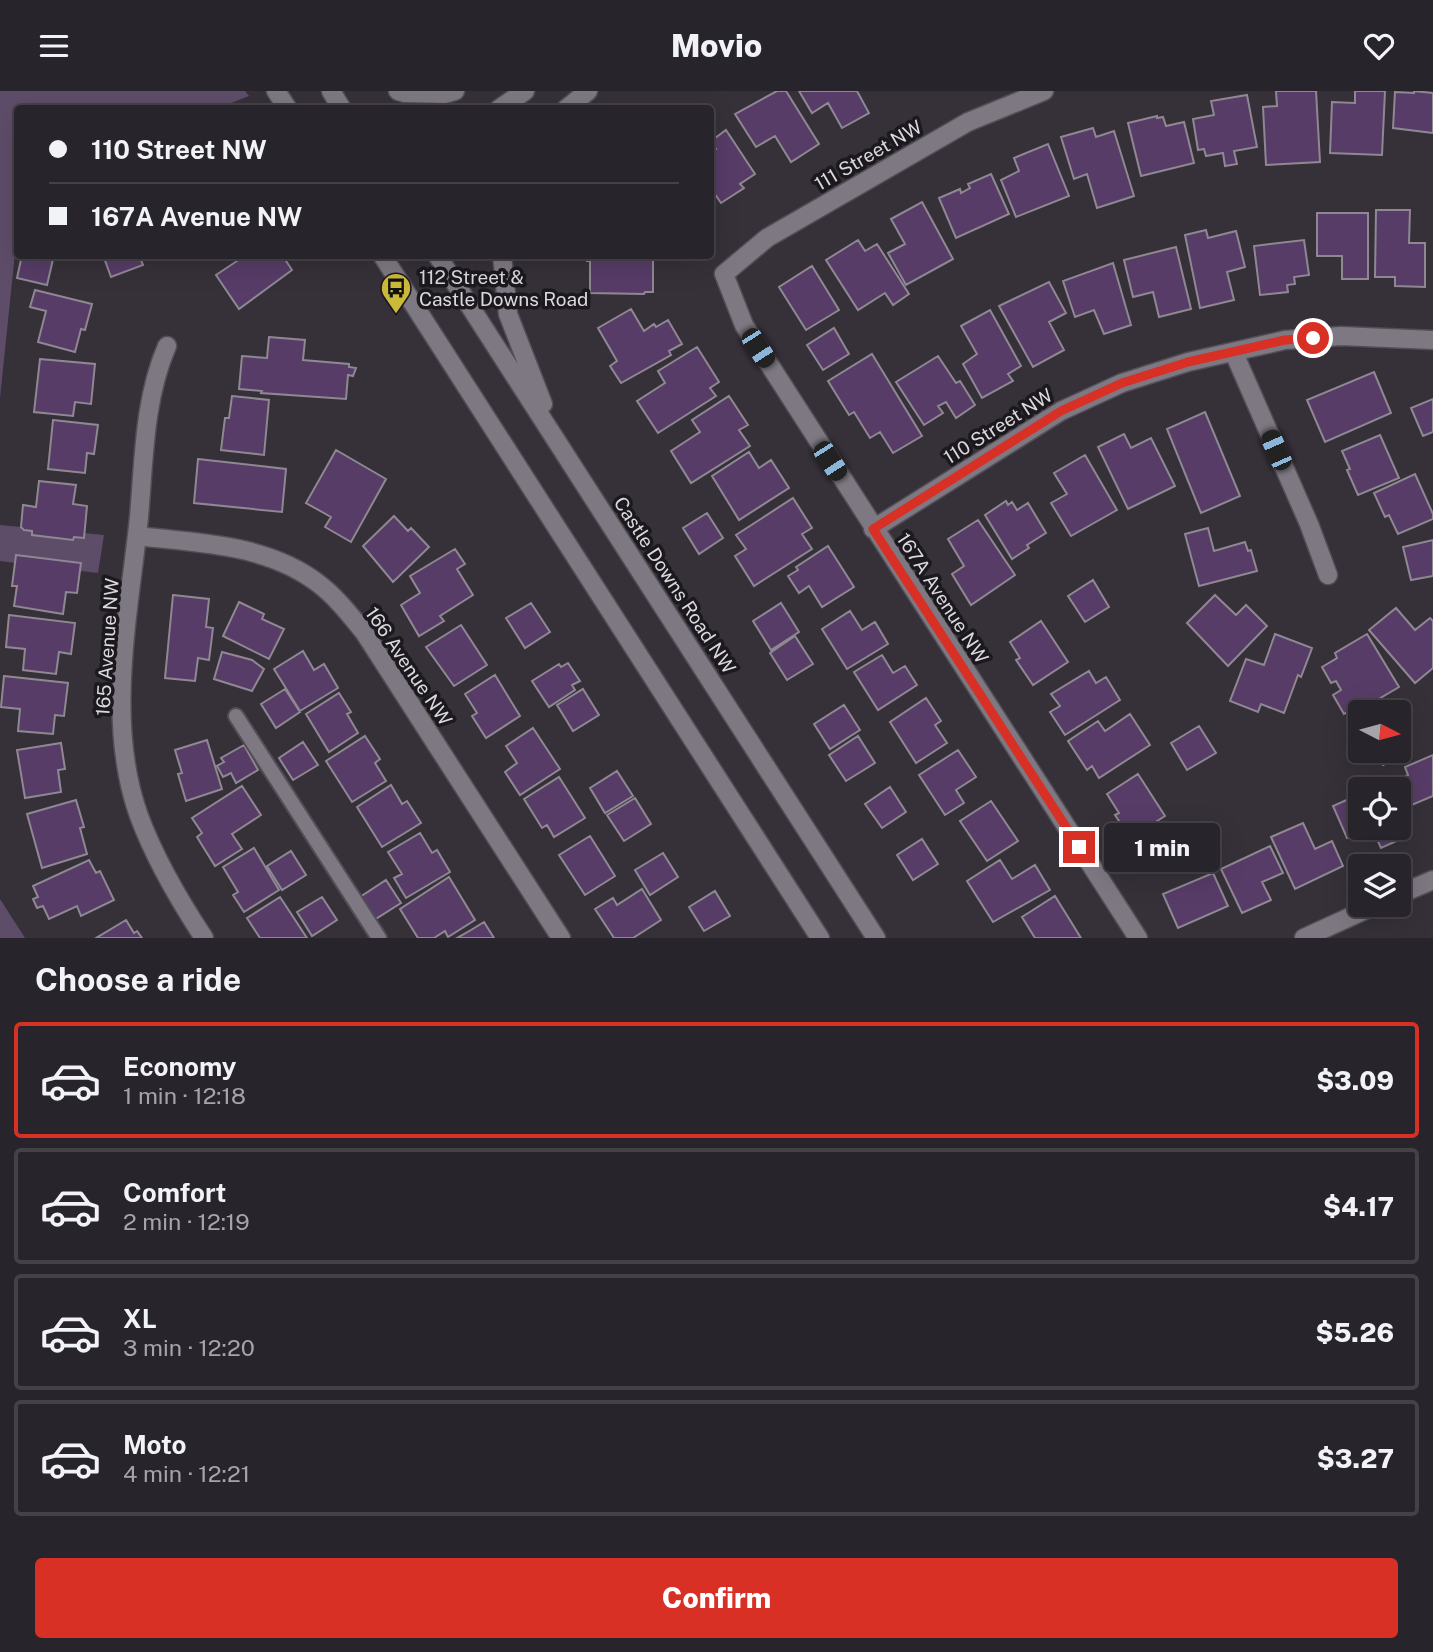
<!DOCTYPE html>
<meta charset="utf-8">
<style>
body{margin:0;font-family:"Public Sans",sans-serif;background:#343037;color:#f1f3f6;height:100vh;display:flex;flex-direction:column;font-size:26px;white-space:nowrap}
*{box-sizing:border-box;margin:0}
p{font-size:23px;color:#a5a4a9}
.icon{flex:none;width:38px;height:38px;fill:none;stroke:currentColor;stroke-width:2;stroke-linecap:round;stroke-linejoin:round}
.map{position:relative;height:847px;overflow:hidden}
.sheet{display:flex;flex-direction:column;background:#28242b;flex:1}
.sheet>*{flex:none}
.banner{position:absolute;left:14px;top:14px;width:700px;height:154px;border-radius:7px;box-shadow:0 7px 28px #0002,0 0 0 2px #444147;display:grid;align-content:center;height:154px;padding:0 35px;background:#28242b}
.needle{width:46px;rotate:96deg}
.buttons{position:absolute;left:1348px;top:609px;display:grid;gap:14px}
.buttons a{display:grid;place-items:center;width:63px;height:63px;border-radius:7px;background:#28242b;box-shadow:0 7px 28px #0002,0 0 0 2px #444147;font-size:35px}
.end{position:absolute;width:32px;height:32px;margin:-16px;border:9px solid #d93025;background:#fff;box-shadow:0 0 0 4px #fff}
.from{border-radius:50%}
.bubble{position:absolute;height:49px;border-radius:7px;background:#28242b;box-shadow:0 7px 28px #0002,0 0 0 2px #444147;font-size:23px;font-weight:800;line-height:49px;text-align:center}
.car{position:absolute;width:21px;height:42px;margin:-21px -10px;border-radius:9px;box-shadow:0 0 5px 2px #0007;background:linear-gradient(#222 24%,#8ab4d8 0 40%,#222 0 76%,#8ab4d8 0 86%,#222 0)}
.banner b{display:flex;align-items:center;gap:24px;height:66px;font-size:26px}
.banner b+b{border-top:2px solid #444147}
.banner i{width:18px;height:18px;background:#f1f3f6}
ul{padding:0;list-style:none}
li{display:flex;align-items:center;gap:21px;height:116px;margin:0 14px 10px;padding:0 21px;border:4px solid #444147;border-radius:7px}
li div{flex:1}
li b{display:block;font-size:26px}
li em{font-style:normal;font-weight:800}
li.active{border-color:#d93025}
li>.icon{width:63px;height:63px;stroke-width:1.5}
h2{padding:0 35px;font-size:32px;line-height:84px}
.cta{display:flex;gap:14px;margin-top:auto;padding:14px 35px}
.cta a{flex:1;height:80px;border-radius:7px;background:#d93025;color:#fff;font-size:28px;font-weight:800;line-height:80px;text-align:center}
header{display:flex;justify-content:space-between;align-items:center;height:91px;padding:0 35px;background:#28242b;font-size:32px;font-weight:800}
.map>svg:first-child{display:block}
.green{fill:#5e4d69}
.building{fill:#573c67;stroke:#8e8893;stroke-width:2}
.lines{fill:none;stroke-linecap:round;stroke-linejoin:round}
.service-casing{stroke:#524e56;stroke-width:18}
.minor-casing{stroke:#524e56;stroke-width:21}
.secondary-casing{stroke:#524e56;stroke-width:21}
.service{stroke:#7e7883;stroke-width:14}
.minor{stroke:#7e7883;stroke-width:18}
.secondary{stroke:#7e7883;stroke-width:18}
.route{stroke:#d93025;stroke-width:9}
.labels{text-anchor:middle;stroke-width:7;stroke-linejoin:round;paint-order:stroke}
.street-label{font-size:19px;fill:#dbd8de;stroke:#1c191e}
.poi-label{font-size:19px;fill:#dbd8de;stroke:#1c191e;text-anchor:start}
</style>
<header><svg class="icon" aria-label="menu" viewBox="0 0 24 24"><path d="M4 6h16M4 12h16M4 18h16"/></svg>Movio<svg class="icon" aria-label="heart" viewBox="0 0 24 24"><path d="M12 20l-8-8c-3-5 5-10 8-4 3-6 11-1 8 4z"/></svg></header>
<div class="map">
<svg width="1433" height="847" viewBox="0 0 1433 847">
<rect width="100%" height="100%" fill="#363039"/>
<path class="green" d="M 0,0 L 245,0 L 249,5 L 219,17 L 18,18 L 17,143 L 0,307 Z
M 0,434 L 104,444 L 98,482 L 0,470 Z
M 0,808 L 25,847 L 0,847 Z"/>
<path class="building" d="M 777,0 L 786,0 L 819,53 L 791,71 L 775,45 L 756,56 L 735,23 Z
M 799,0 L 857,0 L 869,22 L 842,37 L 828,12 L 812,22 Z
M 1276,0 L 1316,0 L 1320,71 L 1266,74 L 1263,16 L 1277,15 Z
M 1355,0 L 1385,0 L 1382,64 L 1330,62 L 1332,11 L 1355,12 Z
M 1414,0 L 1433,2 L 1433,42 L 1393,37 L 1395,1 L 1414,2 Z
M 1247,4 L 1257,56 L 1234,60 L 1237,73 L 1225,75 L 1223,62 L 1206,65 L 1204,58 L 1198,59 L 1193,28 L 1214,24 L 1211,10 Z
M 1157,25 L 1157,27 L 1163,26 L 1166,35 L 1184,31 L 1194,72 L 1141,85 L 1128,32 Z
M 1093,37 L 1096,46 L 1114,40 L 1134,105 L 1097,117 L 1087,83 L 1074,88 L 1061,46 Z
M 726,39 L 755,83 L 740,93 L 744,97 L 721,112 L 710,96 L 710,62 L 716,58 L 711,50 Z
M 1048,53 L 1069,105 L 1016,126 L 1001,89 L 1019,80 L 1014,67 Z
M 991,83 L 1009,123 L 956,147 L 939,107 L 960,98 L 961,102 L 970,97 L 968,93 Z
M 922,111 L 953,168 L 906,194 L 888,162 L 905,153 L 891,128 Z
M 1376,119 L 1410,119 L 1409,152 L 1425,152 L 1425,196 L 1395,195 L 1395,186 L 1375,186 Z
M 1317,122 L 1368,122 L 1368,188 L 1342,188 L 1342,165 L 1317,165 Z
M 1206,139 L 1208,147 L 1236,140 L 1245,176 L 1227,181 L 1234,209 L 1200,217 L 1185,144 Z
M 858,149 L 865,160 L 877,153 L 909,203 L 893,214 L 885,202 L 858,219 L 826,169 Z
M 1304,149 L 1309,184 L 1294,186 L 1295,193 L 1287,194 L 1288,201 L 1260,204 L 1254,155 Z
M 1176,156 L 1191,218 L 1159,226 L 1153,201 L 1133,206 L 1124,169 Z
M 22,164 L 54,164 L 47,194 L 17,187 Z
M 103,164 L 139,164 L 143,174 L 111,186 Z
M 238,164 L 282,164 L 292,179 L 239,218 L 216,184 L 240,168 Z
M 587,164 L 653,164 L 653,201 L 645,201 L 644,203 L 590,202 L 590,170 L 587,170 Z
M 1113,172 L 1131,234 L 1104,243 L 1094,219 L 1075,226 L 1063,190 Z
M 812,175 L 839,219 L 806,239 L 779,196 Z
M 1049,191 L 1066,222 L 1049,231 L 1064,259 L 1033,276 L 999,215 Z
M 35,199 L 92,213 L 85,239 L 81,238 L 75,261 L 38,251 L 46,220 L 30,216 Z
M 631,218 L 644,240 L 654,233 L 656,236 L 668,229 L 682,253 L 669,260 L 671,264 L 621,292 L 610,275 L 617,270 L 598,237 Z
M 990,219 L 1021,275 L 1008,283 L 1013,290 L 982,307 L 963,273 L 977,263 L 961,235 Z
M 834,237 L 849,263 L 823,279 L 807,254 Z
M 269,246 L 305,249 L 303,269 L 349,273 L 349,276 L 356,277 L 353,285 L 348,284 L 346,308 L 261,302 L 262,300 L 239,298 L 242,265 L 267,267 Z
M 697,256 L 719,291 L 710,297 L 716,305 L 658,342 L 637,310 L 665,292 L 658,280 Z
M 872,263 L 922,345 L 893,362 L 880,341 L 870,347 L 854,321 L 849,324 L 828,290 Z
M 938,265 L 956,292 L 960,290 L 975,314 L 956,327 L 946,311 L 938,315 L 943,322 L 924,334 L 896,291 Z
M 40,268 L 95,273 L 91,313 L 75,311 L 73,325 L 34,321 Z
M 1374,281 L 1391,322 L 1325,351 L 1307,309 Z
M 232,305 L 269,309 L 264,364 L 221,359 L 225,327 L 229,327 Z
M 729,305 L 748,334 L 739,339 L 750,355 L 691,392 L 671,360 L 700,341 L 692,329 Z
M 1433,308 L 1433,341 L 1423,345 L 1411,317 Z
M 1205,321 L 1240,405 L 1201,422 L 1167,338 Z
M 53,329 L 98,334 L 94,363 L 87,362 L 85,382 L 48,378 Z
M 1124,343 L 1131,357 L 1151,347 L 1175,395 L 1128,418 L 1098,356 Z
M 1380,344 L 1399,387 L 1358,404 L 1347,379 L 1350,378 L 1342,360 Z
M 336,359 L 386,388 L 351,451 L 325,436 L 331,426 L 306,412 Z
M 749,361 L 759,377 L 771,369 L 789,397 L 739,429 L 712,385 Z
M 1085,364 L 1117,419 L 1071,445 L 1051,412 L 1067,403 L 1054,382 Z
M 198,368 L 286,378 L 282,421 L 194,412 Z
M 1415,383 L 1433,423 L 1433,428 L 1398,443 L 1389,424 L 1385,426 L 1374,402 Z
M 39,390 L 76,394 L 73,413 L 87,415 L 84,447 L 74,446 L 73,449 L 32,444 L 32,440 L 24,439 L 21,436 L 23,414 L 36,416 Z
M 793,407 L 812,437 L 802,443 L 812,458 L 754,495 L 735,465 L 746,458 L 736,444 Z
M 1006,410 L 1008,414 L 1012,411 L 1017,419 L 1028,412 L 1046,442 L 1027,454 L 1029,457 L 1012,468 L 985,424 Z
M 707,422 L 723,447 L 699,463 L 683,437 Z
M 394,425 L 408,440 L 411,437 L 429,456 L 393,491 L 363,455 Z
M 978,429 L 1015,484 L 971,514 L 952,483 L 964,475 L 948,448 Z
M 1208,437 L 1214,460 L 1245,451 L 1248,460 L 1251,459 L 1257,480 L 1199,495 L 1185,443 Z
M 1433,449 L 1433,485 L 1411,489 L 1403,456 Z
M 828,455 L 854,496 L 822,516 L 809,495 L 799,502 L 788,485 L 798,479 L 796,476 Z
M 455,458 L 465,473 L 457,478 L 473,504 L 440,525 L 444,530 L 419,545 L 401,514 L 420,502 L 410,485 Z
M 16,464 L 81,472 L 77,502 L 66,501 L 63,523 L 14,515 L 17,495 L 12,495 Z
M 1093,489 L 1109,516 L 1085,531 L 1068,505 Z
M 173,504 L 209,508 L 206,536 L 213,537 L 209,569 L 198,567 L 195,590 L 165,587 Z
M 1215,504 L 1236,524 L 1246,514 L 1267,535 L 1228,575 L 1187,532 Z
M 239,511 L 264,523 L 262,528 L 284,538 L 269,568 L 223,545 Z
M 531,512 L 550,541 L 525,557 L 506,527 Z
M 781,512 L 799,541 L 771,559 L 753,530 Z
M 1396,517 L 1415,539 L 1430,527 L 1433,530 L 1433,577 L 1415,592 L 1369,539 Z
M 850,520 L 862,539 L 875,531 L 888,553 L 847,578 L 822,538 Z
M 9,524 L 75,532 L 71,563 L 59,561 L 56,583 L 23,579 L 25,558 L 6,556 Z
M 1041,530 L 1068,571 L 1033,594 L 1016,569 L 1020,567 L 1010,551 Z
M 461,534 L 487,574 L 454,595 L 426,556 Z
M 1275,543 L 1312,557 L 1301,586 L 1298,584 L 1284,622 L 1261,613 L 1258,621 L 1230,610 L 1246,568 L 1264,574 Z
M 1367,543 L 1399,596 L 1355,622 L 1353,618 L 1344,623 L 1333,604 L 1341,599 L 1336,590 L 1331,592 L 1322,576 L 1337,567 L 1335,562 Z
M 795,545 L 813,573 L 787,589 L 770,562 Z
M 303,560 L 314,579 L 324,573 L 338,597 L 300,620 L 274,578 Z
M 222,561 L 252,569 L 264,578 L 252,600 L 214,588 Z
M 882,564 L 893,582 L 905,575 L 917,594 L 878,619 L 854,581 Z
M 568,572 L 580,590 L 572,594 L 575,599 L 549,616 L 532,590 L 559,573 L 561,576 Z
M 1089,580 L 1096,592 L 1106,586 L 1120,609 L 1065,644 L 1050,621 L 1060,615 L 1051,603 Z
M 495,584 L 520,625 L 486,647 L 472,625 L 477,622 L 465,603 Z
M 4,585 L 68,592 L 64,625 L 55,624 L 53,643 L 18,640 L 20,618 L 1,616 Z
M 285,598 L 300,621 L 276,637 L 261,613 Z
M 583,598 L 599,624 L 573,640 L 557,614 Z
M 339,602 L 351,621 L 347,623 L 358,642 L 329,661 L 306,623 Z
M 926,607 L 941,630 L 935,634 L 947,652 L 916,672 L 890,631 Z
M 844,614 L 860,639 L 830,658 L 814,633 Z
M 1130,623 L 1150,654 L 1099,687 L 1092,675 L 1087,679 L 1068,650 L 1098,630 L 1105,640 Z
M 1199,635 L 1216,662 L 1187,679 L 1171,652 Z
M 533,637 L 560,678 L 520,704 L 505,681 L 517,672 L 506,655 Z
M 1398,637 L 1409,663 L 1383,674 L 1377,660 L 1398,660 Z
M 365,645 L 380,668 L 375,672 L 386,690 L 352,711 L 326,670 Z
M 858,645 L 875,672 L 846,690 L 829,664 Z
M 207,649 L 222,698 L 186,710 L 178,683 L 182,682 L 175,659 Z
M 303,651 L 318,674 L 293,689 L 279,667 Z
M 61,652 L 65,678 L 58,679 L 61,701 L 25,707 L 17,659 Z
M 244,654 L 258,679 L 236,692 L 231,682 L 223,686 L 217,675 L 224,671 L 221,667 Z
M 958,659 L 976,686 L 956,699 L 964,712 L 945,724 L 919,684 Z
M 1433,664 L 1433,705 L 1407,716 L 1396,689 L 1408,684 L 1405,676 Z
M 617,680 L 633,705 L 605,722 L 590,697 Z
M 1138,683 L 1165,725 L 1130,747 L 1115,724 L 1119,722 L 1107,703 Z
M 559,686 L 585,727 L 554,746 L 547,734 L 542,737 L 524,708 Z
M 391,694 L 402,713 L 407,710 L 421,732 L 382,756 L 357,716 Z
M 242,695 L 261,724 L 232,743 L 242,758 L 215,775 L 197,746 L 202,742 L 192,727 Z
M 890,696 L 906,721 L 882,737 L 865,713 Z
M 1360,703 L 1360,737 L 1371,737 L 1347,747 L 1333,715 Z
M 635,707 L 651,733 L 624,750 L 607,724 Z
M 76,709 L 84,736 L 80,737 L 87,763 L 42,777 L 27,723 Z
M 991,710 L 1018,750 L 987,770 L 960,730 Z
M 1303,732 L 1315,758 L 1332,750 L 1343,775 L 1295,798 L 1271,746 Z
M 1372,737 L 1395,737 L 1401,748 L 1381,757 Z
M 420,742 L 432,762 L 437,759 L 450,781 L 406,807 L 394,787 L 402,783 L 388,761 Z
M 590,745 L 615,785 L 585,804 L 559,764 Z
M 922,748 L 938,773 L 913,789 L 897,764 Z
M 1270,755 L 1283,782 L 1262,791 L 1271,809 L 1242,822 L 1221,778 Z
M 254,757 L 279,799 L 244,821 L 233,804 L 238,801 L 223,776 Z
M 291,760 L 306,784 L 282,799 L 267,775 Z
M 663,762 L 678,786 L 650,804 L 635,779 Z
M 89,769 L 96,782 L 100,780 L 114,809 L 81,825 L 77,815 L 49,828 L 43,815 L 37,817 L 33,808 L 38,806 L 33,795 Z
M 1000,769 L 1012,788 L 1035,774 L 1050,799 L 993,831 L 967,790 Z
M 1213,782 L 1228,815 L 1178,837 L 1163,803 Z
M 449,786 L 475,829 L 448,846 L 445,840 L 434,847 L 418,847 L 400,818 Z
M 386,789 L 401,812 L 374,829 L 360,806 Z
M 642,798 L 661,829 L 633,847 L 614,847 L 595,818 L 613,807 L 617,814 Z
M 715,800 L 730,825 L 704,840 L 689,816 Z
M 1055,805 L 1081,847 L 1035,847 L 1022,826 Z
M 280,806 L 307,847 L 260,847 L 247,827 Z
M 322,806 L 337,829 L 312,845 L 297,821 Z
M 126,829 L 134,842 L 137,840 L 142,847 L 96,847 Z
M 484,831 L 494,847 L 457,847 L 471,839 Z"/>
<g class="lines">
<g class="service-casing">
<path id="service" d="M 236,625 L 379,847"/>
</g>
<g class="minor-casing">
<path id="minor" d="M 1044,0 L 968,31 L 767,147 L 724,183 L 744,234 L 1138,847
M 167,255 C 144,308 144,368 139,426 C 129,523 105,631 139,725 C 155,768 179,809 204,847
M 1234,262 L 1309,433 L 1328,484
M 873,438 L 1061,320 L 1122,292 L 1188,271 L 1285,249 L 1341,245 L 1433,249
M 137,445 C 198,452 268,453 319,493 C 336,506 350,524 364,541 L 561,847
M 1398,804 L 1433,789
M 1304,847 L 1376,814"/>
</g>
<g class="secondary-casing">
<path id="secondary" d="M 276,0 L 288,18
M 331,0 L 342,18
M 398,0 L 405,2 L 445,3 L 455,0
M 499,18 L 525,0
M 566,18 L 588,0
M 382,164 L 820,847
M 437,164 L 876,847
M 502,164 L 508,223 L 543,313"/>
</g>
<use href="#service" class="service"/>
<use href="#minor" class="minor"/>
<use href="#secondary" class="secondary"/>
</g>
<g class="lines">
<path class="route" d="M 1079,756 L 873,438 L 1061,320 L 1122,292 L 1188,271 L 1285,249 L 1313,247"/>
</g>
<defs>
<g id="bus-pin" transform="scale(1.575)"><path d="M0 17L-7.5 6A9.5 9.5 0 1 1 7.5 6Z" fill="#cbba39" stroke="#1c191e"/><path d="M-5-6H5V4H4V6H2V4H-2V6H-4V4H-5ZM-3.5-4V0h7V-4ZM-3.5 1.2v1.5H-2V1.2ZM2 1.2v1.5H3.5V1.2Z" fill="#111"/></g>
</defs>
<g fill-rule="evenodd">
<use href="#bus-pin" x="396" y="197"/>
</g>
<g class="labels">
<g class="street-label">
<text transform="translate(868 64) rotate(-30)" y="7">111 Street NW</text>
<text transform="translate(998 335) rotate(-32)" y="7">110 Street NW</text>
<text transform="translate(675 494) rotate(57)" y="7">Castle Downs Road NW</text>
<text transform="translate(943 507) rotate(57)" y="7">167A Avenue NW</text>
<text transform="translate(107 556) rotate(-86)" y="7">165 Avenue NW</text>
<text transform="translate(409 575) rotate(56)" y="7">166 Avenue NW</text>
</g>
<g class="poi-label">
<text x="419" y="193">112 Street &amp;<tspan x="419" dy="22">Castle Downs Road</tspan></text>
</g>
</g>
</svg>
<div class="buttons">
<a><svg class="needle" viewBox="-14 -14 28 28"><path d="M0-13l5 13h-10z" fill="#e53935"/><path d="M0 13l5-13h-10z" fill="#a5a4a9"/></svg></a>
<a><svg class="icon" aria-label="locate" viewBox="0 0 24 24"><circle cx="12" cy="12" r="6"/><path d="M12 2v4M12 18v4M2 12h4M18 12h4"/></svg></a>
<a><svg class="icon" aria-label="layers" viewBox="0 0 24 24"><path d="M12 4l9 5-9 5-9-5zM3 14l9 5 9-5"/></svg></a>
</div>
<i class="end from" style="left:1313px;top:247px"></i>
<i class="end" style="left:1079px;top:756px"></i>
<div class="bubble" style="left:1104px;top:732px;width:116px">1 min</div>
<i class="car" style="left:758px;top:257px;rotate:147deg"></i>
<i class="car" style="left:1276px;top:359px;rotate:336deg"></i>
<i class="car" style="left:830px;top:370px;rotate:147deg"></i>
<div class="banner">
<b><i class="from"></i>110 Street NW</b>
<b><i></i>167A Avenue NW</b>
</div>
</div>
<section class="sheet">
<h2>Choose a ride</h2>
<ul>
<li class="active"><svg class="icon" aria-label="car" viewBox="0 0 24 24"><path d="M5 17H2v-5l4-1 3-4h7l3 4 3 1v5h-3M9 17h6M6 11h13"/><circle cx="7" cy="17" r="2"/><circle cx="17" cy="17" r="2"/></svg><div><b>Economy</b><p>1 min · 12:18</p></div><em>$3.09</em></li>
<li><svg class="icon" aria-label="car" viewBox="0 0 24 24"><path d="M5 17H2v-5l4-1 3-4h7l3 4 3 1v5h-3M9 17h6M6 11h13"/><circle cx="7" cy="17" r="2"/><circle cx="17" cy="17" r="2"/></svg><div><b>Comfort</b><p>2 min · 12:19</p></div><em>$4.17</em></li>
<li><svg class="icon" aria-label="car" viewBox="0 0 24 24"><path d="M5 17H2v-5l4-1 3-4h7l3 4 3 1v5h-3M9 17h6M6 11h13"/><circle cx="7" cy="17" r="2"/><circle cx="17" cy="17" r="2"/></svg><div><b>XL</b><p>3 min · 12:20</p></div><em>$5.26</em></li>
<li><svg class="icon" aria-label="car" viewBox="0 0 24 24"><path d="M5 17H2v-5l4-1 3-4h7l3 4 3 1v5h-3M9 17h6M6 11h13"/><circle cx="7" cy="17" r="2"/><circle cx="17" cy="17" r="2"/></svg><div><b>Moto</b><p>4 min · 12:21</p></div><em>$3.27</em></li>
</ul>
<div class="cta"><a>Confirm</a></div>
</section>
